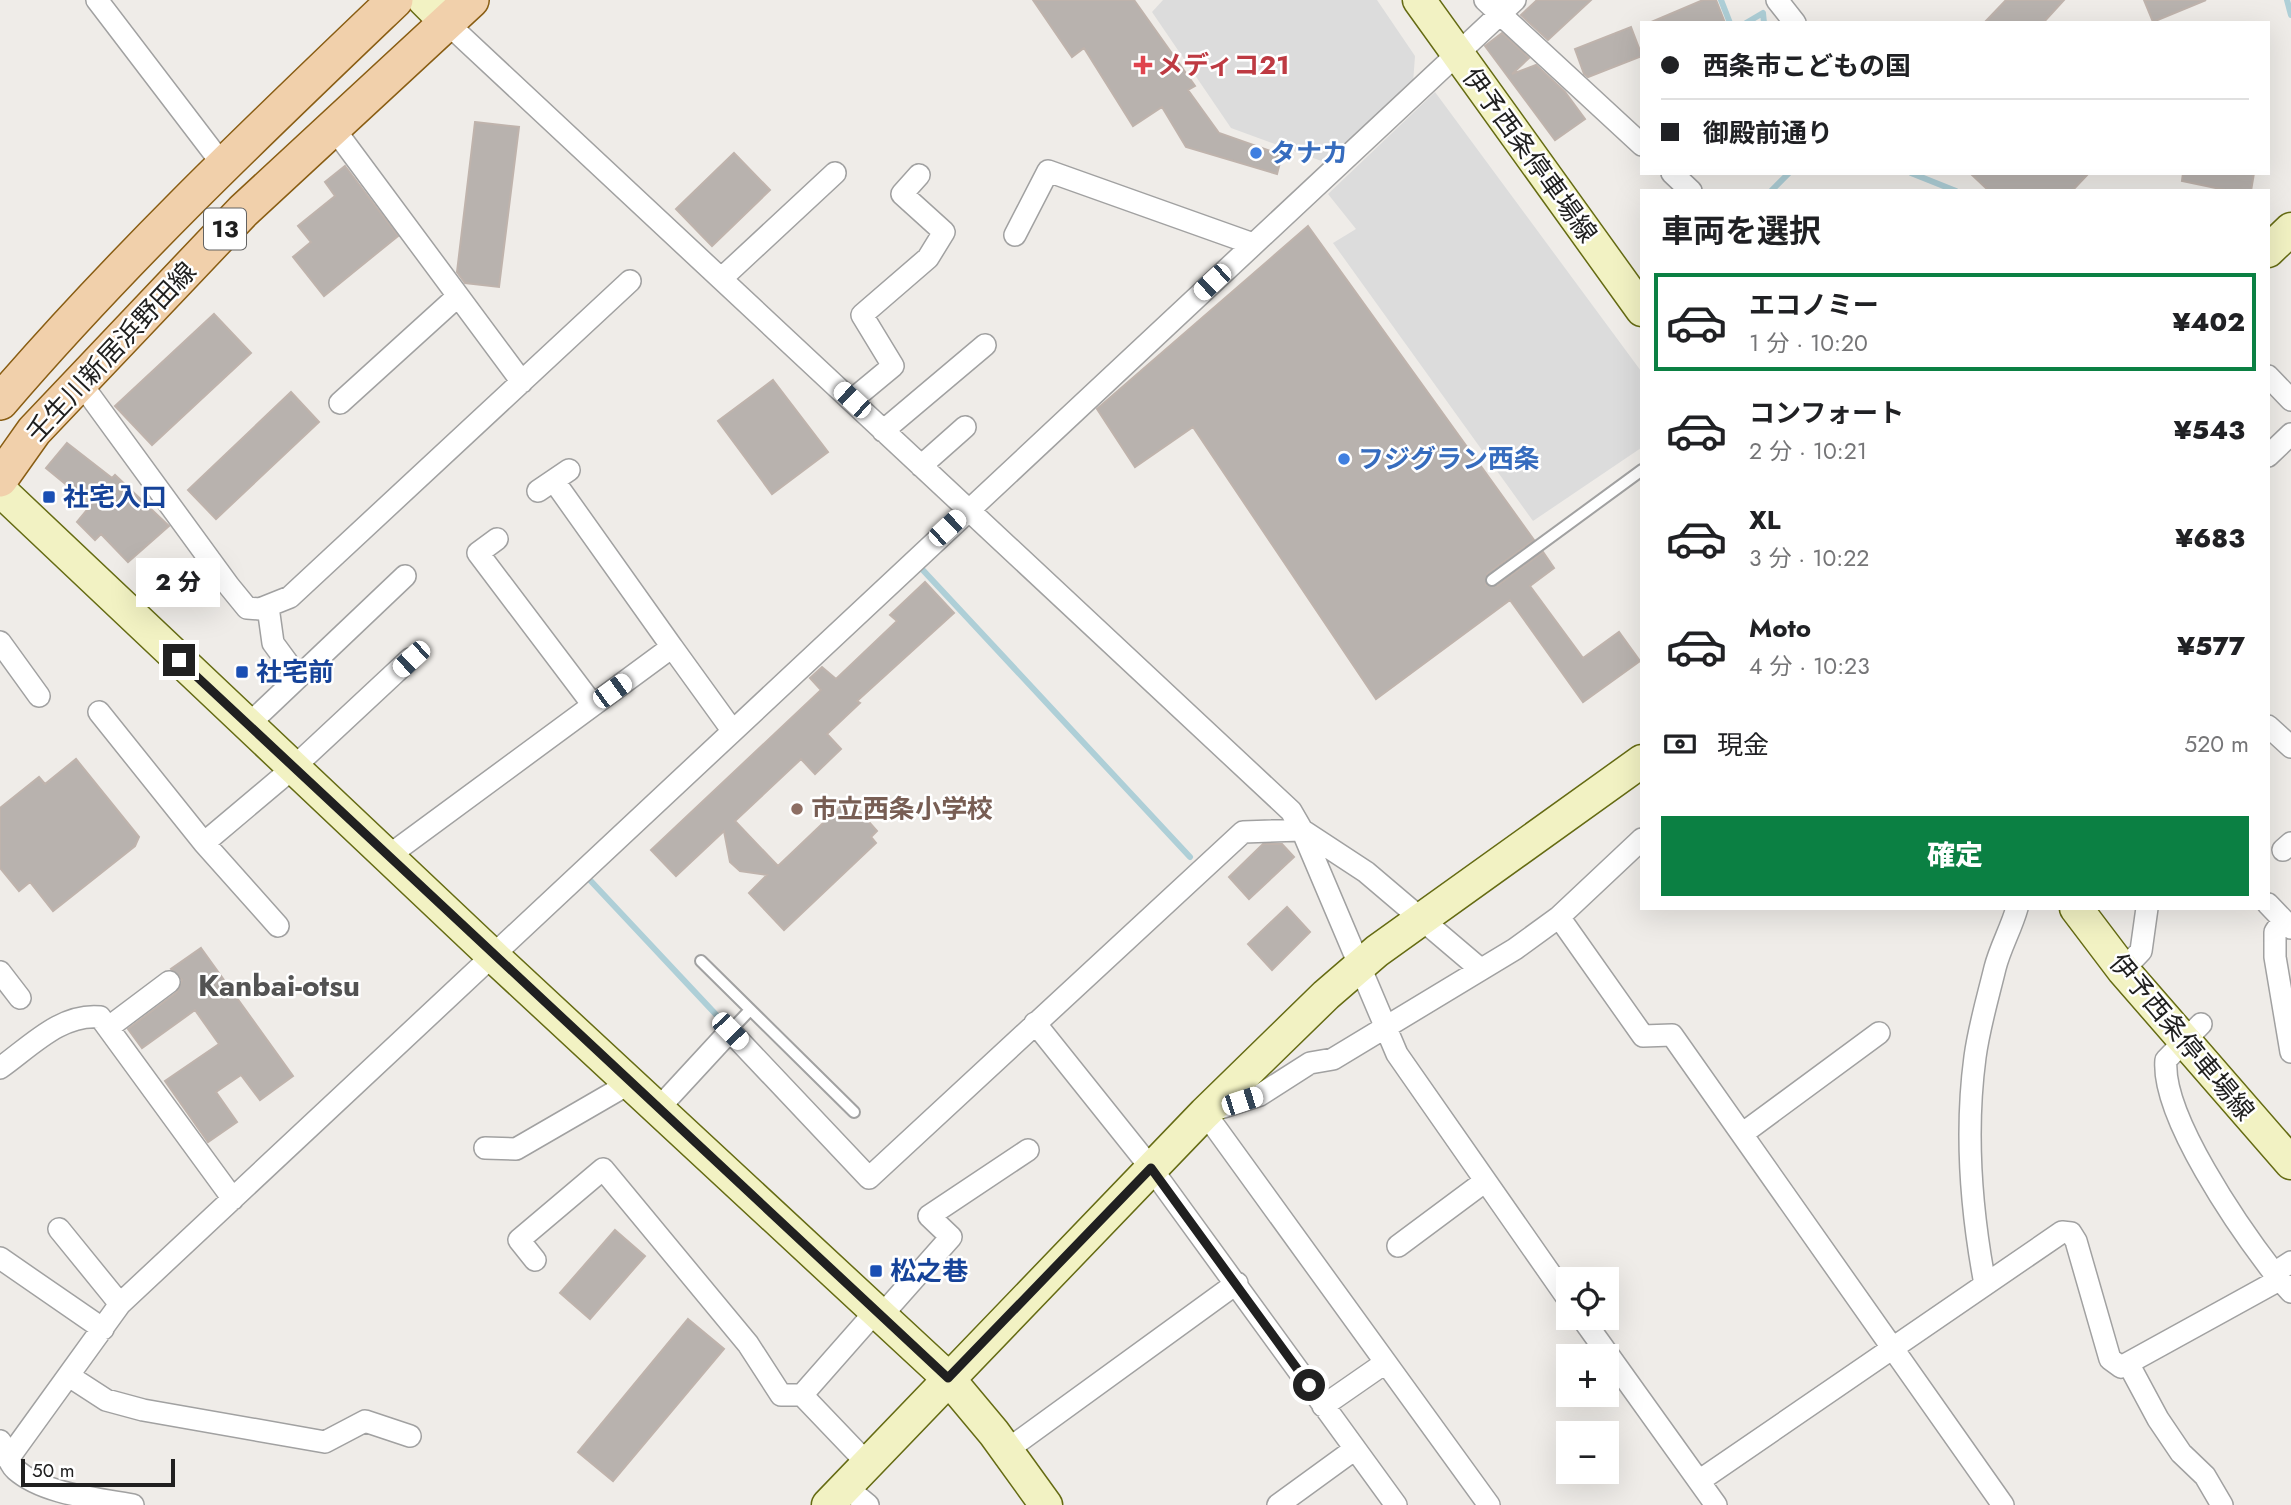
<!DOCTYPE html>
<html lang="ja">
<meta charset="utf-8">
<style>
body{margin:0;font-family:Jost,"Noto Sans JP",sans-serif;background:#f2f2f2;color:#202124;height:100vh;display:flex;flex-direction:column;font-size:26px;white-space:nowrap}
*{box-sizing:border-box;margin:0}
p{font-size:23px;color:#757577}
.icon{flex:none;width:38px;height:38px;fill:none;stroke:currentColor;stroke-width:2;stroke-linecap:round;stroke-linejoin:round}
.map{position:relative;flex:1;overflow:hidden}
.sheet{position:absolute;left:1640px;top:189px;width:630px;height:721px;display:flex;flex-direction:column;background:#fff;border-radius:0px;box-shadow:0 7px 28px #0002}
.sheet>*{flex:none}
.guide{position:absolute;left:1640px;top:21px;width:630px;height:154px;border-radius:0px;box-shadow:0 7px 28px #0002;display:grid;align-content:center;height:154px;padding:0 21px;background:#fff}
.buttons{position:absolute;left:1556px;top:1267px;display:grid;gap:14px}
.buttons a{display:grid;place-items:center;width:63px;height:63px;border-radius:0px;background:#fff;box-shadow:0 7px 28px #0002;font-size:35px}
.scale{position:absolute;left:21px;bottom:18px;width:154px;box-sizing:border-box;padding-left:7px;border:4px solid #202020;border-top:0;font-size:19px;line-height:24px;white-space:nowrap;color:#202020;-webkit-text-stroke:5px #fff;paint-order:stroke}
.end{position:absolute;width:32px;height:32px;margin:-16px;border:9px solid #202020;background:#fff;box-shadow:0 0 0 4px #fff}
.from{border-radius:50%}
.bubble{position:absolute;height:49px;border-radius:0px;background:#fff;box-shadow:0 7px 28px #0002;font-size:23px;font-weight:800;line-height:49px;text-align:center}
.car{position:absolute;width:21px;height:42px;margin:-21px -10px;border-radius:9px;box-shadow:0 0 5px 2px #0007;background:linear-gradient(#fff 24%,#345 0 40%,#fff 0 76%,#345 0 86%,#fff 0)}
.guide b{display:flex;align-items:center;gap:24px;height:66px;font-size:26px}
.guide b+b{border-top:2px solid #e0e0e0}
.guide i{width:18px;height:18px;background:#202124}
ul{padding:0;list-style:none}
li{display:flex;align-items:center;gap:21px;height:98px;margin:0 14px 10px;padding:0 7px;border:4px solid transparent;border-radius:0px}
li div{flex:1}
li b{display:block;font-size:26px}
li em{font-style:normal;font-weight:800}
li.on{border-color:#0b8043}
li>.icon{width:63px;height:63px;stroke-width:1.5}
h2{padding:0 21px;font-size:32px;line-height:84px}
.pay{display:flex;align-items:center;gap:18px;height:77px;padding:0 21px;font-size:26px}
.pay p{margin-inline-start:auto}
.button{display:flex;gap:14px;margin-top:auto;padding:14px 21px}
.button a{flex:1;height:80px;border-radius:0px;background:#0b8043;color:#fff;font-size:28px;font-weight:800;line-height:80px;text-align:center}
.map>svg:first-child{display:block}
.parking{fill:#dcdcdc}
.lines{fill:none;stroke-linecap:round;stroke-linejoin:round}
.stream{stroke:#aecfd7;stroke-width:6}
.building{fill:#b8b2ae;stroke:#bfb3ac;stroke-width:2}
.lane-casing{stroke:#a1a1a1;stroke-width:14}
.street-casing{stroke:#a1a1a1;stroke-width:24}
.secondary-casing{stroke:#656b13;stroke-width:35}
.primary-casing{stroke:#895d13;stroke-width:38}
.lane{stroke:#fff;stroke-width:10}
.street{stroke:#fff;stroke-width:21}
.secondary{stroke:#f2f2c3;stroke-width:32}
.primary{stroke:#f1d0ab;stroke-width:35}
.route{stroke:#202020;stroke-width:9}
.health-dot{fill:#e0444e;stroke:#fff;stroke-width:2.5}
.shop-dot{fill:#3f7fe0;stroke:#fff;stroke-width:2.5}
.transit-dot{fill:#1a4fb4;stroke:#fff;stroke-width:2.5}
.education-dot{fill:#8d6e63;stroke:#fff;stroke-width:2.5}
.labels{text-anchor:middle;stroke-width:5;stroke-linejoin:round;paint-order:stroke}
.shield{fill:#fff;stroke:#636363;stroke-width:2}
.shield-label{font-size:24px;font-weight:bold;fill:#202020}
.health-label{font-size:26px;font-weight:bold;fill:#be3a42;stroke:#fff;text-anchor:start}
.shop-label{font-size:26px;font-weight:bold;fill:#366cbe;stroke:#fff;text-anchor:start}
.street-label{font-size:26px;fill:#202020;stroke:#fff}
.transit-label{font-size:26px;font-weight:bold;fill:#164399;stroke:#fff;text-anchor:start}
.education-label{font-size:26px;font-weight:bold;fill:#785e54;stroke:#fff;text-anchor:start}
.quarter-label{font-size:30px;font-weight:bold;fill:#535353;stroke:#fff}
</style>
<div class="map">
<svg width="2291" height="1505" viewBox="0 0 2291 1505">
<rect width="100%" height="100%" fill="#efece8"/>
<path class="parking" d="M 1163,0 L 1377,0 L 1415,56 L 1413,83 L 1327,163 L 1231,128 L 1152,12 Z
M 1435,92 L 1641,371 L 1641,448 L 1533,521 L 1333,243 L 1356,229 L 1328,194 Z"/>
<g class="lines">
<path class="stream" d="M 1721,0 L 1730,23
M 2287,0 L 2291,15
M 1746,23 L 1763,13 L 1764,23
M 1911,173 L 1956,191
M 1771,191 L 1789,173
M 918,568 L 920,567 L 1190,857
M 591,875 L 588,878 L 723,1022"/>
</g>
<path class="building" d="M 1033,0 L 1134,0 L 1195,86 L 1188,90 L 1219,133 L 1282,155 L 1277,174 L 1186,147 L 1162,107 L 1133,126 L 1084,48 L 1072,57 Z
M 1537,0 L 1591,0 L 1548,40 L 1521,15 Z
M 1703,0 L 1716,0 L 1725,23 L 1649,23 Z
M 2006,0 L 2064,0 L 2043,23 L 1984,23 Z
M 2144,0 L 2206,0 L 2153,22 Z
M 1631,27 L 1642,56 L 1588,77 L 1584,74 L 1575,49 Z
M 1502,33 L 1529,58 L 1512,74 L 1536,65 L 1565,92 L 1585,119 L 1555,140 L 1485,46 Z
M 475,122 L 519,127 L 499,287 L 465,283 L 457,272 Z
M 734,153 L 770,190 L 712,246 L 676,209 Z
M 345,166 L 398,236 L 324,296 L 293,257 L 311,242 L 298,226 L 335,196 L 325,182 Z
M 1970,173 L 2089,173 L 2072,191 L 1989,191 Z
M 2183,173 L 2254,173 L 2251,191 L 2230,191 L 2182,181 Z
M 1308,226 L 1534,540 L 1487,574 L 1486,585 L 1497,586 L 1543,552 L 1554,568 L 1530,586 L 1583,658 L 1619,632 L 1640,661 L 1583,702 L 1510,600 L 1376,699 L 1193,427 L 1135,467 L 1097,409 Z
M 214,314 L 251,353 L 152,445 L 115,406 Z
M 773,380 L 828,452 L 772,494 L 718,421 Z
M 291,392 L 319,422 L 216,519 L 188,490 Z
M 67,443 L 112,478 L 115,475 L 169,526 L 128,562 L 101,534 L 95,540 L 77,522 L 91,505 L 46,468 Z
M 925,582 L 954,613 L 857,701 L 860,703 L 827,734 L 841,749 L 815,774 L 801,759 L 735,821 L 778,866 L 841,806 L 853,819 L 860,812 L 877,831 L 871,837 L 876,843 L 784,930 L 749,893 L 767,875 L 740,871 L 730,862 L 724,831 L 676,876 L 651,850 L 821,690 L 810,678 L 822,667 L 836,679 L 897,621 L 890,615 Z
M 76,759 L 139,837 L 135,846 L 53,911 L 30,882 L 19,891 L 0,868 L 0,808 L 39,777 L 45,784 Z
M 1263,844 L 1282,844 L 1294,857 L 1249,899 L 1229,877 Z
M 1287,907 L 1310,932 L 1272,970 L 1248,944 Z
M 201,948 L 293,1076 L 260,1100 L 241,1075 L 216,1092 L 237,1122 L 208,1142 L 165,1081 L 219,1044 L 195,1010 L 142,1048 L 128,1029 L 177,992 L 182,980 L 171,969 Z
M 615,1230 L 645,1256 L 590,1319 L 560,1293 Z
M 688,1319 L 724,1349 L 613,1481 L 578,1452 Z"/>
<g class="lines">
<g class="lane-casing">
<path id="lane" d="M 1492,580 L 1642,470
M 701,961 L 854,1112
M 730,1031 L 750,1010"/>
</g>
<g class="street-casing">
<path id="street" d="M 97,0 L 223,165
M 1485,0 L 1642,145
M 1777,0 L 1795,23
M 446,22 L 1291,811 L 1302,830 L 1397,1054 L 1568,1299
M 332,126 L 522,382
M 1672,173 L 1691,191
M 1015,235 L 1048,171 L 1253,244
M 722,278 L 835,173
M 2268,376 L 2291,400
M 80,382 L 229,586 L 247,608 L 260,609 L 290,597 L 630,281
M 852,400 L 893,366 L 862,315 L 928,258 L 944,232 L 902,194 L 919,175
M 340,403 L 458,296
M 883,431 L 985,345
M 2268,456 L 2291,434
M 921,466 L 965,427
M 554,481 L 672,647
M 538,491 L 569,470
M 497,539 L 478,553 L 593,705
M 268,607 L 273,643 L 298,677
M 0,642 L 39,696
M 99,712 L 204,843 L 278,926
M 247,726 L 405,576
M 2268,726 L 2291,747
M 204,843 L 293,768 L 410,659
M 2283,850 L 2291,843
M 387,857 L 672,647 L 732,730
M 2268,904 L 2291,928
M 1559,917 L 1643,1036 L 1672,1035 L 2003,1505
M 2283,920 L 2275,932 L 2275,957 L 2291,1052
M 2123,970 L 2141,951 L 2147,908
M 0,972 L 20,998
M 1035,1023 L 1151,1168 L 1396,1505
M 2201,1024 L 2166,1060 C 2161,1116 2240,1229 2274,1273
M 109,1027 L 169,982
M 0,1068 C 30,1047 61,1013 100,1017 L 233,1199
M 658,1109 L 730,1031 L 869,1178 L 1243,832 L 1302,830 L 1366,872 L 1479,968
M 1742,1134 L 1879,1033
M 485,1148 L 516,1149 L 630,1083
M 59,1229 L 120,1304
M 1398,1246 L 1484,1182
M 0,1258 L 103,1329
M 535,1260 L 519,1240 L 603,1169 L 748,1344 L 781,1395 L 802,1395 L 876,1311
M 2291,1262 L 2274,1273 L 2291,1292
M 1985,1284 C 1971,1210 1965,1132 1975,1057 C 1979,1027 1988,997 1995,968 C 2000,948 2011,929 2017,908
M 881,1316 L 951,1237 L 929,1216 L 1028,1150
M 1582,1318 L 1716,1505
M 2129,1365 L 2158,1419 L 2181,1453 L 2205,1476 L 2222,1505
M 69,1376 L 106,1400 L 143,1410 L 325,1442 L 365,1421 L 410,1436
M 802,1395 L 867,1463
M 1323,1406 L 1385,1363
M 0,1441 C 7,1450 7,1462 16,1470 C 45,1495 97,1498 133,1505
M 1007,1450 L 1237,1283
M 8,1459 L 120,1304 L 1515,0
M 1699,1481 L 2062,1232 L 2071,1233 L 2076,1241 L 2110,1359 L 2121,1367 L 2279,1280
M 845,1486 L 868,1505
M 1278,1505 L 1355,1449
M 1489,1505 L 1205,1113 L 1260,1095 L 1310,1063 L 1333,1059 L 1515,949 L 1559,917 L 1642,839"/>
</g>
<g class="secondary-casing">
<path id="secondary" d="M 424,0 L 446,22
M 1419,0 L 1642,310
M 2268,251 L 2291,229
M 0,490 L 493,956 L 948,1378 L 994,1433 L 1046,1505
M 2076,908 L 2123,970 L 2291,1163
M 828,1505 L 1205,1113 L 1326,995 L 1377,951 L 1642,761"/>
</g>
<g class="primary-casing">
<path id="primary" d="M 0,402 C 123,259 259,130 395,0
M 0,479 L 34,431 L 243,211 L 471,0"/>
</g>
<use href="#lane" class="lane"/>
<use href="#street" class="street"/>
<use href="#secondary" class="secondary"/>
<use href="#primary" class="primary"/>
</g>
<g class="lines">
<path class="route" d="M 179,660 L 948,1378 L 1151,1168 L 1309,1385"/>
</g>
<path class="health-dot" d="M1139.5 54.5h7v7h7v7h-7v7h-7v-7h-7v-7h7z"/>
<g class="shop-dot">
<circle cx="1256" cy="153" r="7"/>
<circle cx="1344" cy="459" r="7"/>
</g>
<g class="transit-dot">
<rect x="42" y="490" width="14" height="14" rx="3.5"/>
<rect x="235" y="665" width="14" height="14" rx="3.5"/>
<rect x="869" y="1264" width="14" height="14" rx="3.5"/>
</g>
<circle class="education-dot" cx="797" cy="809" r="7"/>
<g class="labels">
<rect class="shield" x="204" y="208.5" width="42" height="41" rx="5"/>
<g class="shield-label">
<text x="225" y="237">13</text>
</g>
<g class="health-label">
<text x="1157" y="74">メディコ21</text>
</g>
<g class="shop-label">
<text x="1270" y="162">タナカ</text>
<text x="1358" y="468">フジグラン西条</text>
</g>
<g class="street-label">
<text transform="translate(1530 155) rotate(54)" y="9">伊予西条停車場線</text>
<text transform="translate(111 352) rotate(-47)" y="9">壬生川新居浜野田線</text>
<text transform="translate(2182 1037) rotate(50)" y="9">伊予西条停車場線</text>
</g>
<g class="transit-label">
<text x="63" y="506">社宅入口</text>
<text x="256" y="681">社宅前</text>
<text x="890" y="1280">松之巷</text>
</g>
<g class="education-label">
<text x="811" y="818">市立西条小学校</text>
</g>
<g class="quarter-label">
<text x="279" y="996">Kanbai-otsu</text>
</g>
</g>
</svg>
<div class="buttons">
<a><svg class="icon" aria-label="locate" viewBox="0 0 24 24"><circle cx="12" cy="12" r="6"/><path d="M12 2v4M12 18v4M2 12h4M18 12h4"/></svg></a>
<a>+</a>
<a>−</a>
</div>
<div class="scale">50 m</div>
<i class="end from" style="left:1309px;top:1385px"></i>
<i class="end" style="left:179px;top:660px"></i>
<div class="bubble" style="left:136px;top:558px;width:84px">2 分</div>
<i class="car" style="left:1212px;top:282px;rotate:227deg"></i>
<i class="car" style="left:852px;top:400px;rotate:313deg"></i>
<i class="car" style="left:947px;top:528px;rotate:47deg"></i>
<i class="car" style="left:411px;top:659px;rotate:227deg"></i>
<i class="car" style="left:612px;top:691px;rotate:54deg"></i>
<i class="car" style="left:730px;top:1031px;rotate:136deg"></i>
<i class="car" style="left:1242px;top:1101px;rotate:72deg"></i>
<div class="guide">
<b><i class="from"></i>西条市こどもの国</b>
<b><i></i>御殿前通り</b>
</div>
<section class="sheet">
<h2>車両を選択</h2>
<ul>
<li class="on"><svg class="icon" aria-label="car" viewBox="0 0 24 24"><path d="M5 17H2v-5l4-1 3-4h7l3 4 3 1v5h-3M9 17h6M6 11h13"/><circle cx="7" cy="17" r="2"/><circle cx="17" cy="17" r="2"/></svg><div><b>エコノミー</b><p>1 分 · 10:20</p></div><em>¥402</em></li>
<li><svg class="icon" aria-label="car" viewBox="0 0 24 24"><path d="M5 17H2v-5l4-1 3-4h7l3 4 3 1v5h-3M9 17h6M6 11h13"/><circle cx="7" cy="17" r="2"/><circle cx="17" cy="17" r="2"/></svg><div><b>コンフォート</b><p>2 分 · 10:21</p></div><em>¥543</em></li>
<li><svg class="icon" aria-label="car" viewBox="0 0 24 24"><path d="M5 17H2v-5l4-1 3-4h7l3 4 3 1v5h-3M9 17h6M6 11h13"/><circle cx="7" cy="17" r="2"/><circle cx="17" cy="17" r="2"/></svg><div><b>XL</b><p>3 分 · 10:22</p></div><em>¥683</em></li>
<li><svg class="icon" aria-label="car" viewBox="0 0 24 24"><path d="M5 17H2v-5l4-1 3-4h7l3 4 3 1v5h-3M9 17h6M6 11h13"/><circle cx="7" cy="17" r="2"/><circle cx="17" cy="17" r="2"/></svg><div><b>Moto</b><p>4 分 · 10:23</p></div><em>¥577</em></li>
</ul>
<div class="pay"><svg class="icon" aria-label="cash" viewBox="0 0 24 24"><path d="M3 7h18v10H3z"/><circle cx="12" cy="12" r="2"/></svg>現金<p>520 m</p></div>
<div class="button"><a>確定</a></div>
</section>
</div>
